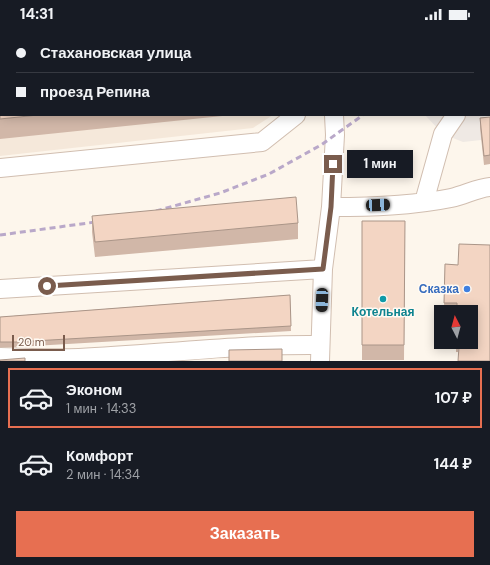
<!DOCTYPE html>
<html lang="ru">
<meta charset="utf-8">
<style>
body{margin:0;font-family:"DM Sans",sans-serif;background:#242831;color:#f1f3f6;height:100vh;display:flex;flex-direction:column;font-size:15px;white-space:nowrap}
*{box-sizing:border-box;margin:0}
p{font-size:13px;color:#9ea1a6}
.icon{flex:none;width:22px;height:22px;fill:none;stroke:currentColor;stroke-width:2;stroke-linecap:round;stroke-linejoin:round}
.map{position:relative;height:333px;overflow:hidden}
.panel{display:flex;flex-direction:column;background:#171b24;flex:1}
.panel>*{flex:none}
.guide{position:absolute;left:0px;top:0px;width:490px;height:88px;box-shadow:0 2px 10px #0003;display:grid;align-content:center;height:88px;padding:0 16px;background:#171b24}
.needle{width:26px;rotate:354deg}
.buttons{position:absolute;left:434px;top:277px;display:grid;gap:8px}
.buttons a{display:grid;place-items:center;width:44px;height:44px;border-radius:0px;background:#171b24;box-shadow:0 2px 10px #0003;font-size:20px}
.scale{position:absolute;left:12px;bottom:10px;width:53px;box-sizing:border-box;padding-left:4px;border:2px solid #7a5c4d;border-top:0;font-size:11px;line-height:14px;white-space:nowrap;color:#7a5c4d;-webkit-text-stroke:3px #fffaf3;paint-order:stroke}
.end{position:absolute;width:18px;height:18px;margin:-9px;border:5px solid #7a5c4d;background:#fff;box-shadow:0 0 0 2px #fff}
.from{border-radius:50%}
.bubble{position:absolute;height:28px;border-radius:0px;background:#171b24;box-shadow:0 2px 10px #0003;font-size:13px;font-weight:700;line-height:28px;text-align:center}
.car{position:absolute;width:12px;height:24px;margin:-12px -6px;border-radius:5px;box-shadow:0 0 3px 1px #0007;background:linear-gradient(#222 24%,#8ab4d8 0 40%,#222 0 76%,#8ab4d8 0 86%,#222 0)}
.guide b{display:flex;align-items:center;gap:14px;height:38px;font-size:15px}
.guide b+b{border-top:1px solid #363941}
.guide i{width:10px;height:10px;background:#f1f3f6}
ul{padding:7px 0 0;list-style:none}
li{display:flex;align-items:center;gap:12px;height:60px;margin:0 8px 6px;padding:0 8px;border:2px solid transparent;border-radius:0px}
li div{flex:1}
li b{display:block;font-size:15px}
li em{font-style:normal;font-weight:700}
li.on{border-color:#e76f51}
li>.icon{width:36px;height:36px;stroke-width:1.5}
.action{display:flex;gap:8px;margin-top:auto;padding:8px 16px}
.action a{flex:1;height:46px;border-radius:0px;background:#e76f51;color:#fff;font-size:16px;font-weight:700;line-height:46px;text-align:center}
.status{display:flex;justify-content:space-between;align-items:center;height:28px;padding:0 20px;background:#171b24;direction:ltr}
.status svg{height:11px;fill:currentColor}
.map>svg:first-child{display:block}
.residential{fill:#f5e8da}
.industrial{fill:#efe9e4}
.park{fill:url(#park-dots)}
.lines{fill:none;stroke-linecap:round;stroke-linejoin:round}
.minor-casing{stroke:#d1beb0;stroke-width:20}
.minor{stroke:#fff;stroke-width:18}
.rail{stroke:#b9a8c9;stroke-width:3;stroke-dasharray:6 4;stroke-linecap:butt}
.wall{fill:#d1b7a8}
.shaded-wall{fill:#aa9588}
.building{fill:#f3d5c3;stroke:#aa9588}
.route{stroke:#7a5c4d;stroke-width:5}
.shop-dot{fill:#3f7fe0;stroke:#fffaf3;stroke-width:1.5}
.culture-dot{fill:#0f9aa8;stroke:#fffaf3;stroke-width:1.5}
.labels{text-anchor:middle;stroke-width:3;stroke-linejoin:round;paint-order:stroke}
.shop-label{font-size:12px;font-weight:bold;fill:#366cbe;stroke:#fffaf3;text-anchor:end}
.culture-label{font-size:12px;font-weight:bold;fill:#0d838f;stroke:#fffaf3}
</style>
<div class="status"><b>14:31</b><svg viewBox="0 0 49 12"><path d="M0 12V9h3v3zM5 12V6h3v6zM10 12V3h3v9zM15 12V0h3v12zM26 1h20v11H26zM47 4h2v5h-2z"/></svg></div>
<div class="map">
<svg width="490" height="333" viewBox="0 0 490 333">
<defs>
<pattern id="park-dots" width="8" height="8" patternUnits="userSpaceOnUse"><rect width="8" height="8" fill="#d8ecc9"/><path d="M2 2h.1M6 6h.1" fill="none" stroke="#b4c2a5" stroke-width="1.8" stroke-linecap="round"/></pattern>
</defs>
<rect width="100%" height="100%" fill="#fdf6ec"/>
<path class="residential" d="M 0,0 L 285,0 L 286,1 L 1,1 L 1,87 L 273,87 L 253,100 L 0,128 Z"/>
<path class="industrial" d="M 472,0 L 490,0 L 490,111 L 463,114 L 443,106 L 425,87 L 489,87 L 489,1 L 471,1 Z"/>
<path class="park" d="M 0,0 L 204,0 L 204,1 L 1,1 L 0,36 Z"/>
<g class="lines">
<g class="minor-casing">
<path id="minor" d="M 211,0 L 211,1
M 297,0 L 297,1
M 331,0 L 331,1
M 489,44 L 490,43
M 0,140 L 262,114 L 296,87
M 424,174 L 443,106 L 456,87
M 331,179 C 371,179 412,178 451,170 C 465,167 477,160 490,159
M 0,261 L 323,241
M 0,329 C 26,330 53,331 79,330 C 160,326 240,316 320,317
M 320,333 L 323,241 L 331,179 L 335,107 L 334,87"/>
</g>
<use href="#minor" class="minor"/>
<path class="rail" d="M 462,1 L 463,0
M 156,183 L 220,165 L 269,146 L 321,117 L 363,87
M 0,207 L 103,193"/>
</g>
<path class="wall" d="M 0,46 L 1,87 L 232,87 L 0,111 Z
M 490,89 L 490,136 L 484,137 L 480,100 L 480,90 Z
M 92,188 L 298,195 L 298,211 L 95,229 L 92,204 Z
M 362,193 L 405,193 L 404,332 L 362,332 Z
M 445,236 L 458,237 L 458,324 L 456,324 L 457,280 L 444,280 Z
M 290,267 L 291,303 L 16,319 L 0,319 L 0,289 Z"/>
<path class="shaded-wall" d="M 490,8 L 490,17 L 489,18 L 489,9 Z"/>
<path class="building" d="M 237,0 L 285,0 L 285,1 L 238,1 Z
M 475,0 L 490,0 L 490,8 L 489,9 L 489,1 L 474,1 Z
M 0,46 L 1,46 L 1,87 L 38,87 L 0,91 Z
M 490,89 L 490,127 L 484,128 L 480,90 Z
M 296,169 L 298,195 L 95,214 L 92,188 Z
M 362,193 L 405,193 L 404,317 L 362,317 Z
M 459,216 L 490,217 L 490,333 L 458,333 L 459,319 L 456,319 L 456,314 L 471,314 L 471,284 L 457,284 L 457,275 L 444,275 L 445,236 L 458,237 Z
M 290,267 L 291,298 L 16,314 L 0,314 L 0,289 Z
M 282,321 L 282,333 L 229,333 L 229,322 Z
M 25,330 L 25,333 L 0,333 L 0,332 Z"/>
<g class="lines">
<path class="route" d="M 47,258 L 323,241 L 331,179 L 333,136"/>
</g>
<circle class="shop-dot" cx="467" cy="261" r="4"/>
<circle class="culture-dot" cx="383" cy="271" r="4"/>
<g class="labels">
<g class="shop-label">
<text x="459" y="265">Сказка</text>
</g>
<g class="culture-label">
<text x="383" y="288">Котельная</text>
</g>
</g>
</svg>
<div class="buttons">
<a><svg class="needle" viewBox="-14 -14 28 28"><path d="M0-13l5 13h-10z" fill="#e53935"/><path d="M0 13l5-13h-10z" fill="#9ea1a6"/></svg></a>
</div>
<div class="scale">20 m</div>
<i class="end from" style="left:47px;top:258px"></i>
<i class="end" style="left:333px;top:136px"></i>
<div class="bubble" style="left:347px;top:122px;width:66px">1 мин</div>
<i class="car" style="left:378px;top:177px;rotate:87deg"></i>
<i class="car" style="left:322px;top:272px;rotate:182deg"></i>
<div class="guide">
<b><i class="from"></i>Стахановская улица</b>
<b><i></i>проезд Репина</b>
</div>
</div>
<section class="panel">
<ul>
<li class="on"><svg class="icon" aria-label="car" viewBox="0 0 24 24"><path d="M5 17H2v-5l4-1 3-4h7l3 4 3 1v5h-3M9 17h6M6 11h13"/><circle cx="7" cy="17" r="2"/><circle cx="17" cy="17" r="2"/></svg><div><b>Эконом</b><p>1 мин · 14:33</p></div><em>107 ₽</em></li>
<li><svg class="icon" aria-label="car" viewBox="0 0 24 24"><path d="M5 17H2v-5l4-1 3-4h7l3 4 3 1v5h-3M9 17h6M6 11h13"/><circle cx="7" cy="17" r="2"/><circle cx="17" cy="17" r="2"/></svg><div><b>Комфорт</b><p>2 мин · 14:34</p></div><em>144 ₽</em></li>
</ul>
<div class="action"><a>Заказать</a></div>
</section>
